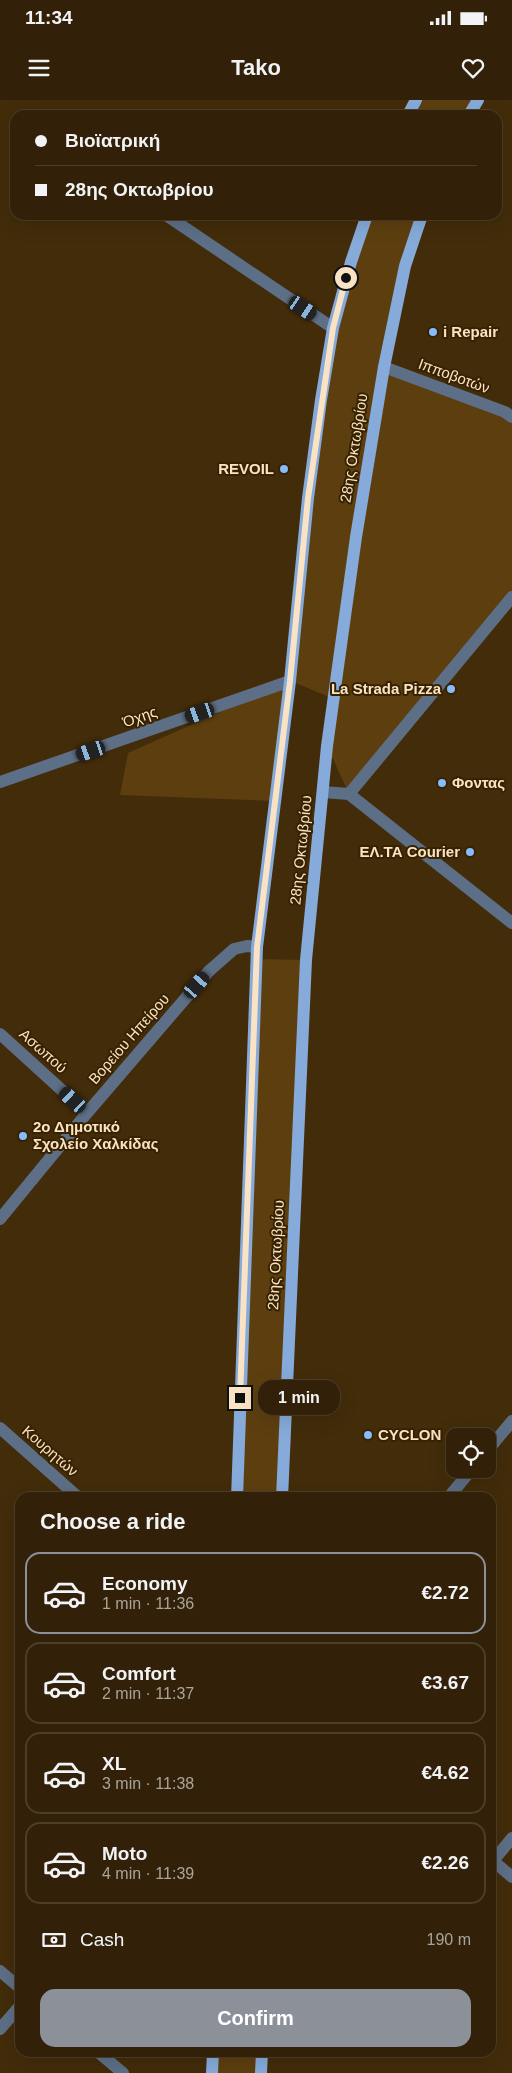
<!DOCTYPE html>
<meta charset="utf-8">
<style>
body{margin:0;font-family:Arial,sans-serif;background:#3d2e16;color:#f1f3f6;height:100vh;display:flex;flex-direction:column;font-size:19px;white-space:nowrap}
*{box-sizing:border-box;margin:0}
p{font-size:16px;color:#a8a39c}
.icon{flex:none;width:28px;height:28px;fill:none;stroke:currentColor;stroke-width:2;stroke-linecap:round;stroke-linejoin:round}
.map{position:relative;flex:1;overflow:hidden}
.sheet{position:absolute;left:15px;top:1392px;width:481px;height:565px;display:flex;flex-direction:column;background:#322108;border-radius:15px;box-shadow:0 5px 20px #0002,0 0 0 1px #4d3e29}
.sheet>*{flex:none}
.top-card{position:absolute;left:10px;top:10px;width:492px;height:110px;border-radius:15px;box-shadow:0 5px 20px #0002,0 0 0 1px #4d3e29;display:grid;align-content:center;height:110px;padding:0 25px;background:#322108}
.controls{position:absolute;left:446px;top:1328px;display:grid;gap:10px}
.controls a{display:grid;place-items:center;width:50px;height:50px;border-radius:10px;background:#322108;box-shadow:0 5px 20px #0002,0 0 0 1px #4d3e29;font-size:25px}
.end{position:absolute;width:22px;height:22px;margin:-11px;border:6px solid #fae2c4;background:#111;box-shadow:0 0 0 2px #111}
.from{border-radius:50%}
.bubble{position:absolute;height:35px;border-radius:15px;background:#322108;box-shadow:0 5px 20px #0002,0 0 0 1px #4d3e29;font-size:16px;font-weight:800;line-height:35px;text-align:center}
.car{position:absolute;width:15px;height:30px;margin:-15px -8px;border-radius:6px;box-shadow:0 0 4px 1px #0007;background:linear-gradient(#222 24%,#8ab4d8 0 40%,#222 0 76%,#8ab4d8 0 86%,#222 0)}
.top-card b{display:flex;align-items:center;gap:18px;height:48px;font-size:19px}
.top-card b+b{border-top:1px solid #4d3e29}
.top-card i{width:12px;height:12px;background:#f1f3f6}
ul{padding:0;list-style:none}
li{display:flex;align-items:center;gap:15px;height:82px;margin:0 10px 8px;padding:0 15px;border:2px solid #4d3e29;border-radius:15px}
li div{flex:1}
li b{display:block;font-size:19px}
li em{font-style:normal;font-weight:800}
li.on{border-color:#8c9099}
li>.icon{width:45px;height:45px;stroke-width:1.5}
h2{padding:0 25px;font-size:22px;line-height:60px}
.pay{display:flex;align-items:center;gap:12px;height:55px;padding:0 25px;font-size:19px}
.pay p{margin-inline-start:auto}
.cta{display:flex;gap:10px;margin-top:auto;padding:10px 25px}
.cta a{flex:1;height:58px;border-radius:15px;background:#8c9099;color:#fff;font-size:20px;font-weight:800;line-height:58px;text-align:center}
.status{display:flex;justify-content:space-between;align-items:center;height:35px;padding:0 25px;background:#322108;direction:ltr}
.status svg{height:14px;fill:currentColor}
header{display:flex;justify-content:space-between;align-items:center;height:65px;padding:0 25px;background:#322108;font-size:22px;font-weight:800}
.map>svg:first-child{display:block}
.green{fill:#5d3f0f}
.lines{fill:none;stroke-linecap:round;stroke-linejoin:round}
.minor{stroke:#5d6f86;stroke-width:12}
.tertiary{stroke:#5d6f86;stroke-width:12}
.primary{stroke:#86abdb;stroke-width:12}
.route{stroke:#fae2c4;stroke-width:6}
.poi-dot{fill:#87bbfc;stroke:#372200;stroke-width:2}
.labels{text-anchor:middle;stroke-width:4;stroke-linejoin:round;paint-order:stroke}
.poi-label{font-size:15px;font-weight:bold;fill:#fae2c4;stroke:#372200;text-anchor:start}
.street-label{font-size:15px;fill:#fae2c4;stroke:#372200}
</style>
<div class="status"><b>11:34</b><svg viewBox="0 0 49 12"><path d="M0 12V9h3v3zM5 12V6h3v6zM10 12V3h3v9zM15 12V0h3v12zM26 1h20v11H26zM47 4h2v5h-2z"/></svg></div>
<header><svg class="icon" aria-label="menu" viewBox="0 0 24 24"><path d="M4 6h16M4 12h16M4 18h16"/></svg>Tako<svg class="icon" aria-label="heart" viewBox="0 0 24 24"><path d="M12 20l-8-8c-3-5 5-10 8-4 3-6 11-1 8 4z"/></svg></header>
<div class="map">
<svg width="512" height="1973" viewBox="0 0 512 1973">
<rect width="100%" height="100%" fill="#422c0a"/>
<path class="green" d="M 416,0 L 478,0 L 469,15 L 408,15 Z
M 367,115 L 422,115 L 384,267 L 512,317 L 512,497 L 349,694 L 327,646 L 334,599 L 291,581 L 276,701 L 120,695 L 128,653 L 290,581 L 321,300 Z
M 256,859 L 306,860 L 282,1397 L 237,1398 Z
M 213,1953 L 262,1953 L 261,1973 L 212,1973 Z"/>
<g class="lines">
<path class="minor" d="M 166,115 L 333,228
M 384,267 L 505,312 L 512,317
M 0,682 L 290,581
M 349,694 L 512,497
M 0,934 L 87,1013
M 0,1119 L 87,1013 L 209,871 L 234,849 L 247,846 L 257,847
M 0,1328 L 79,1398
M 488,1350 L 512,1321
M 448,1398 L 472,1369
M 491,1759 L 512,1777
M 493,1761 L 512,1738
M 0,1871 L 20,1888
M 98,1952 L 123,1973"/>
<path class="tertiary" d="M 323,692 L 349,694 L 512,823
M 0,1929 L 20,1906"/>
<path class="primary" d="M 408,15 L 416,0
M 469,15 L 478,0
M 237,1398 L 257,847 L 290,581 L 308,398 L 321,300 L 333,228 L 351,162 L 367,115
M 282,1398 L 306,860 L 327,646 L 356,437 L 384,267 L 405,166 L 422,115
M 212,1973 L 213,1952
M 261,1973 L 262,1952"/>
</g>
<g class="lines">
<path class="route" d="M 240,1298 L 257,847 L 290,581 L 308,398 L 333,228 L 346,178"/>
</g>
<g class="poi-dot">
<circle cx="433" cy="232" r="5"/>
<circle cx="284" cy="369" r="5"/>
<circle cx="451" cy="589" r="5"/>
<circle cx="442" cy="683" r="5"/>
<circle cx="470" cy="752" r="5"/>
<circle cx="23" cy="1036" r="5"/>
<circle cx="368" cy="1335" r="5"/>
</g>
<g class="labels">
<g class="poi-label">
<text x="443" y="237">i Repair</text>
<text x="274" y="374" text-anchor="end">REVOIL</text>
<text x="441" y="594" text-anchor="end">La Strada Pizza</text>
<text x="452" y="688">Φοντας</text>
<text x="460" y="757" text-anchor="end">ΕΛ.ΤΑ Courier</text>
<text x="33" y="1032">2ο Δημοτικό<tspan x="33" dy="17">Σχολείο Χαλκίδας</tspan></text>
<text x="378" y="1340">CYCLON</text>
</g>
<g class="street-label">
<text transform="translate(454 276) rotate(20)" y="5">Ιπποβοτών</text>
<text transform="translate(354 348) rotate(-81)" y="5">28ης Οκτωβρίου</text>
<text transform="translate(140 617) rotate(-19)" y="5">Όχης</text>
<text transform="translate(301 750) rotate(-84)" y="5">28ης Οκτωβρίου</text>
<text transform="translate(129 939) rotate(-49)" y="5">Βορείου Ηπείρου</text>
<text transform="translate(43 951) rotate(42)" y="5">Ασωπού</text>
<text transform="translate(276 1155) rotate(-87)" y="5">28ης Οκτωβρίου</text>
<text transform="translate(50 1351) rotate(41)" y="5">Κουρητών</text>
</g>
</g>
</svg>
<div class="controls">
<a><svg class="icon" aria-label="locate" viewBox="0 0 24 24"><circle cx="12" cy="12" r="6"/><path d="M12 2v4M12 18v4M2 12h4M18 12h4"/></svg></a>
</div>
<i class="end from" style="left:346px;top:178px"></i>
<i class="end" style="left:240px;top:1298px"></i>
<div class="bubble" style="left:258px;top:1280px;width:82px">1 min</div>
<i class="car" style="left:303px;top:208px;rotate:124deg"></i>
<i class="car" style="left:200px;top:613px;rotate:251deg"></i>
<i class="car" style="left:91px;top:651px;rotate:251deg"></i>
<i class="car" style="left:197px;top:885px;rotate:41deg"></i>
<i class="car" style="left:73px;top:1000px;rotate:312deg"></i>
<div class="top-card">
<b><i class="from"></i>Βιοϊατρική</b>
<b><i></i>28ης Οκτωβρίου</b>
</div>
<section class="sheet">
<h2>Choose a ride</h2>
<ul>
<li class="on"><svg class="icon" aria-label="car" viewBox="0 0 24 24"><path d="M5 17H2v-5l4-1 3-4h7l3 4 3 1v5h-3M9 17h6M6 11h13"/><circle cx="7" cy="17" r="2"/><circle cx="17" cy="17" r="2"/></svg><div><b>Economy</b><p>1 min · 11:36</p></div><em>€2.72</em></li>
<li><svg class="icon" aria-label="car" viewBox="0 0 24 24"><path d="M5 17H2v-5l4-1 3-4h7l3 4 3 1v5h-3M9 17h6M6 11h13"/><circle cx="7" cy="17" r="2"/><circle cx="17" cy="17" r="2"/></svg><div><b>Comfort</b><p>2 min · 11:37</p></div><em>€3.67</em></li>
<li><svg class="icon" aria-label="car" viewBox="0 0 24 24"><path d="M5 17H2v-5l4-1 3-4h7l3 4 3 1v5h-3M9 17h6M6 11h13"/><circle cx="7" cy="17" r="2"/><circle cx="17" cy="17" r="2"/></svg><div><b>XL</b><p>3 min · 11:38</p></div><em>€4.62</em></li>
<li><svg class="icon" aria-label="car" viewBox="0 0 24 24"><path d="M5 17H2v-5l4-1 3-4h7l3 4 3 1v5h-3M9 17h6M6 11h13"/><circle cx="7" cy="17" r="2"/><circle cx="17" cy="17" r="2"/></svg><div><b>Moto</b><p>4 min · 11:39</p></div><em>€2.26</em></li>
</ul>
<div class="pay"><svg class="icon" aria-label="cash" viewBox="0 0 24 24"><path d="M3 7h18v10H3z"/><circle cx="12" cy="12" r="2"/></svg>Cash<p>190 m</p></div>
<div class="cta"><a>Confirm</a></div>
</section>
</div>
